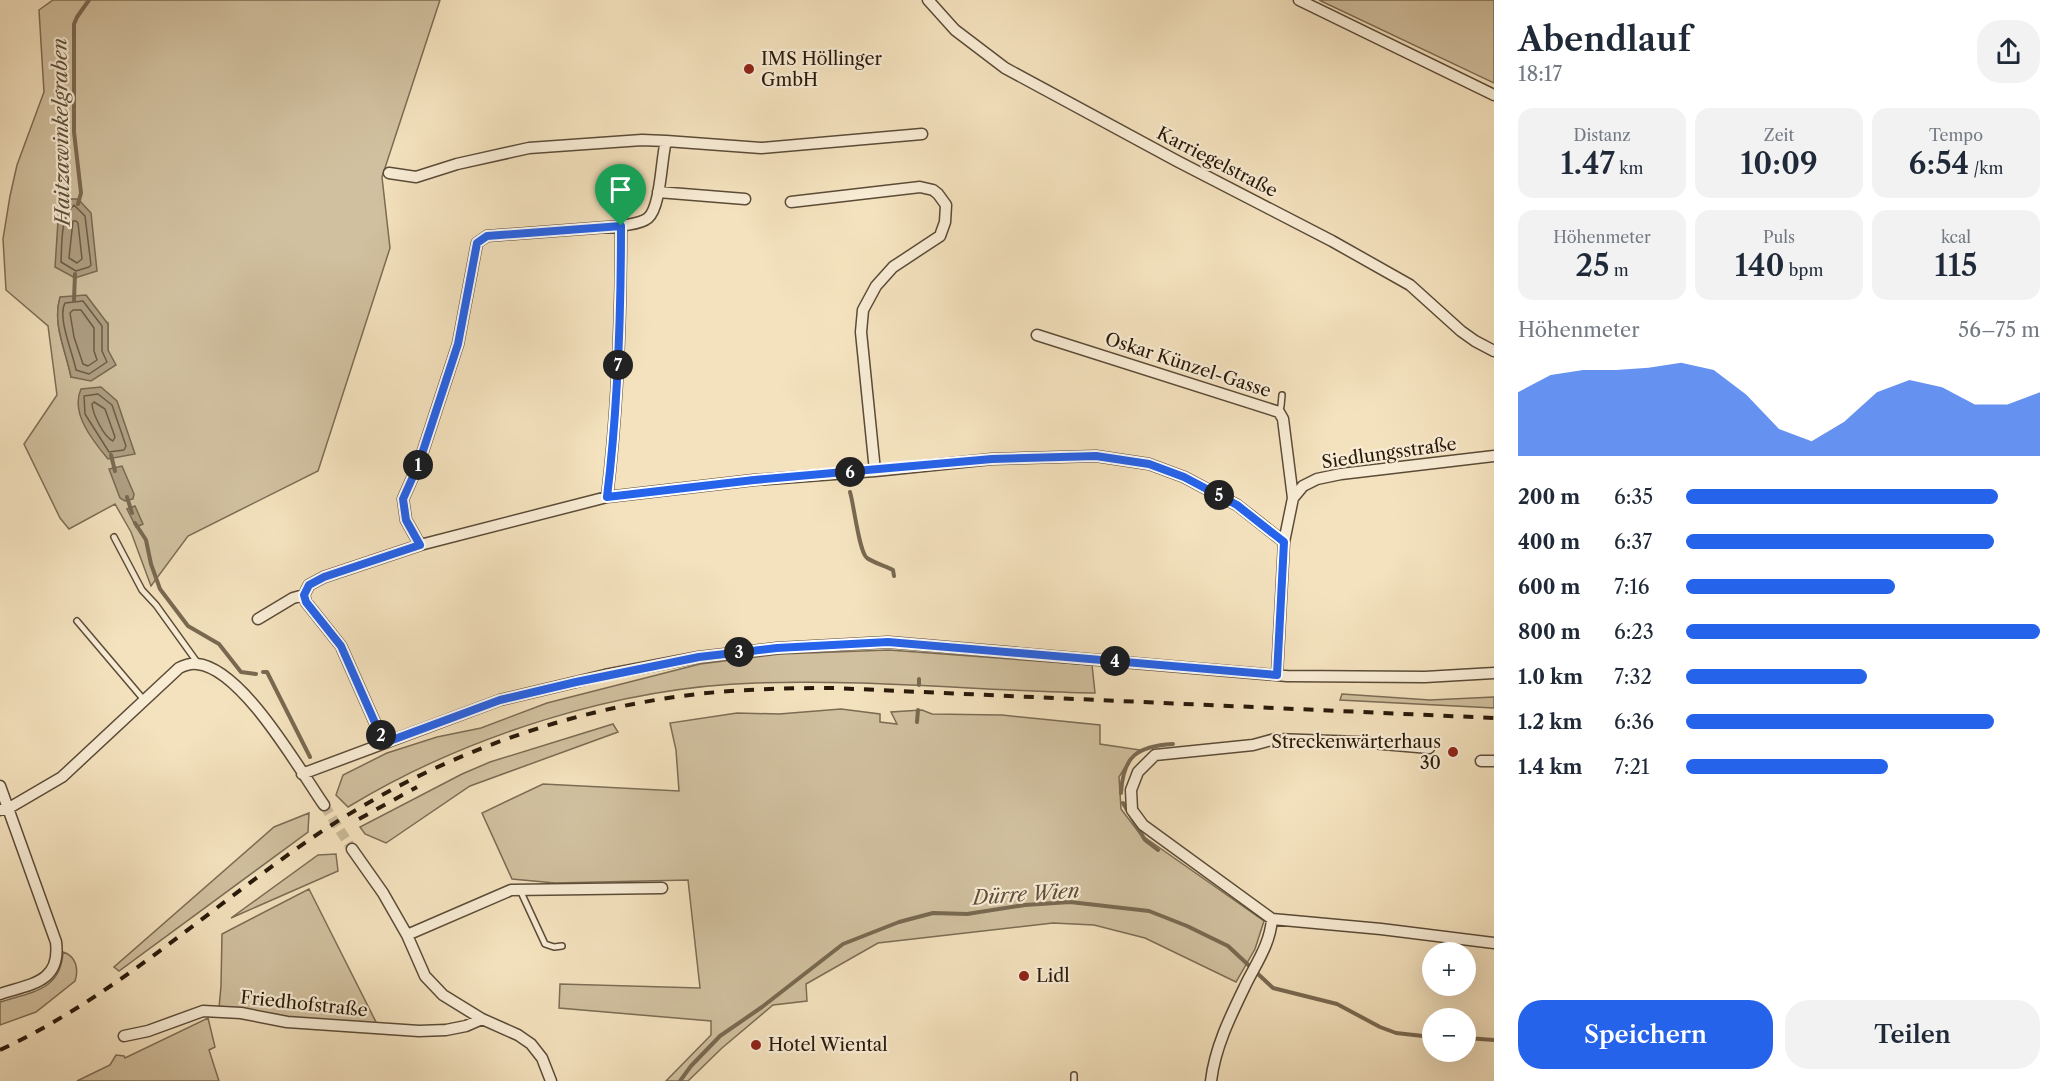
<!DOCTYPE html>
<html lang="de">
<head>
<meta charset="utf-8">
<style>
  body { margin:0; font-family:"Libre Caslon Text",serif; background:#f2f2f3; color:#1f2937; height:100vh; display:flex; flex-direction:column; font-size:22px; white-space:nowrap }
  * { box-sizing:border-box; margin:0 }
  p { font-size:20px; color:#747a83 }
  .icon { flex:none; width:33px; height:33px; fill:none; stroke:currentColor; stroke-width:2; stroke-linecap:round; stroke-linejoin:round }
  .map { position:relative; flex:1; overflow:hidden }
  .details { display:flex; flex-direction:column; background:#fff; width:570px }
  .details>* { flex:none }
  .controls { position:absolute; left:1422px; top:942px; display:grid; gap:12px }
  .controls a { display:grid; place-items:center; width:54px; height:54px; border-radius:50%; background:#fff; box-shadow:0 6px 24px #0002; font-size:30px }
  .pin { position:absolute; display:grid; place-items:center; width:51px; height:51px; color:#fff; margin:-62px -26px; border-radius:50% 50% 50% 0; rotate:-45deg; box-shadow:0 0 6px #0007 }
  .pin .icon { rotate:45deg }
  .km { position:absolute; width:30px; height:30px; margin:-15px; border-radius:50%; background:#222; color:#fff; font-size:16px; line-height:30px; text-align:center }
  .round { display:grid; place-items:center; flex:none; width:63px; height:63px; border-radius:24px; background:#f2f2f3 }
  .overview { display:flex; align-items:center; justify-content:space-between; height:102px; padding:0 24px }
  h1 { font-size:33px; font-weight:600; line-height:45px }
  .metrics { display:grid; grid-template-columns:repeat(3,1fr); gap:9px; height:102px; padding:6px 24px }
  .metrics div { display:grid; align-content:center; border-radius:15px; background:#f2f2f3; text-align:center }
  .metrics b { font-size:30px; font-weight:600 }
  .metrics small { font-size:16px; font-weight:400 }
  .metrics p { font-size:16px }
  .chart { height:168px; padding:12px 24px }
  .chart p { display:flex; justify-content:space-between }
  .chart svg { width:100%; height:108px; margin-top:6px; fill:#2563eb; opacity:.7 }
  .button { display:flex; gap:12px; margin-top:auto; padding:12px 24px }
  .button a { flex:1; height:69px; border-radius:24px; background:#2563eb; color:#fff; font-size:24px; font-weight:600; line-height:69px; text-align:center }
  .button a+a { background:#f2f2f3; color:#1f2937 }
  ul { padding:0 24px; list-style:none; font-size:20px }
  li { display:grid; grid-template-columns:96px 72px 1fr; align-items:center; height:45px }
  li i { height:15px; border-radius:8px; background:#2563eb }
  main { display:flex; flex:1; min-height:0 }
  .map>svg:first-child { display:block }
</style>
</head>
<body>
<main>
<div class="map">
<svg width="1494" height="1081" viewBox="0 0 1494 1081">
  <rect width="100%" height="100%" fill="#f4e2be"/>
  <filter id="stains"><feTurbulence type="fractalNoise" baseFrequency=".00333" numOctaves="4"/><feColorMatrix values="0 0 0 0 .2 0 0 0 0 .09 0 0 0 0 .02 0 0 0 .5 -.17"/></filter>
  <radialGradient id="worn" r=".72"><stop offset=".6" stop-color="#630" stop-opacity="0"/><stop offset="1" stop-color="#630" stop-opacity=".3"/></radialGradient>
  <path fill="#d1c09f" stroke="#7c6c54" stroke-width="1.5" fill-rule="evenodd" d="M53,0h387l-58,177 8,71 -72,223 -130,65 -37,50 -20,-54 -16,-28 -46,25 -9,-11 -36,-74 33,-49 -9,-69 -42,-36 -3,-51 7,-43 7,-31 27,-73 -5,-82zM60,298l48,25v27l-37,27c-5,-26 -19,-53 -11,-79z
    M1319,0h175v83z
    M889,650l203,15 3,28c-113,-2 -226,-14 -339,-10 -137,4 -291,53 -408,124l-12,-12 7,-20 44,-22 50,-16 44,-9 66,-25 153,-39 80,-10z
    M1342,694l88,6 64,-3v11l-154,-8z
    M841,709l39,5v8l17,2 -6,-12 31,-2 10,4 70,1 98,10v19l40,6 -13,14 -8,13 2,32 19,25 124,87 -9,28 -19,33 -91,-44 -51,-13 -41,-2 -175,20 -72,41 1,17 -34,4 -51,43 -34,33h-22l45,-46v-14l-152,-13 1,-24 140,4 -12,-108 -133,3 -43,-4 -30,-66 61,-29 136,7 -3,-41 -6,-27 67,-10 42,1z
    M613,724l5,8 -148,54 -84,57 -21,-9 -5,-7 102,-53 28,-12z
    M309,813l-1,19 -189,139 -5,-4 160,-140z
    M336,854l2,17 -107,47 87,-63z
    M309,889l70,139 -92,-6 -68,-14 2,-22 1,-52z
    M63,952c13,4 16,17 12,29l-39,31 -36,13v-23c31,-10 61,-11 63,-50z
    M208,1018l7,29 -6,3 10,31h-142l33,-16 6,-10 8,1 1,2z"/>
  <path fill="#af9e81" stroke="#796951" stroke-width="1.5" d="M68,199h10l13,14 6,58 -22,7 -20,-11 3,-46z
    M86,295l22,29v26l8,15 -25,16 -20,-4c-5,-26 -19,-53 -11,-80z
    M101,387l16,14 18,53 -27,5c-15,-18 -38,-46 -27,-70z
    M122,466l12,28 -1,5 -8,2 -5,-3 -11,-29z
    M135,506l8,18 -7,3 -9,-18z"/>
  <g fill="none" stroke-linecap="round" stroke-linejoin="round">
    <path stroke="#6c5c46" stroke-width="1.5" d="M74,205l11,11 6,49 -2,2 -13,4 -15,-9c1,-17 -1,-45 13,-57z
      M73,221h3l2,2 4,36 -5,4 -8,-5z
      M83,301l19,25v25l5,11 -18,12 -13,-4c-3,-17 -19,-52 -11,-67z
      M73,310h8l13,18v23l3,9 -9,6 -5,-2 -9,-27 -4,-24z
      M98,394l14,11 14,41 -2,4 -15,2 -24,-38 -1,-18z
      M94,402l11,7 10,28 -2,4c-9,-4 -20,-26 -21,-37z"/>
    <path stroke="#796951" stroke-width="4" d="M78,204l3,-11 -7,-61v-108l3,-7 12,-17
      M74,300l1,-26
      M111,455l4,16
      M850,492c4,13 9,60 17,66 7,5 18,8 26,12l1,6
      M127,497l5,16
      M135,523l11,17 5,24 9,25 28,37 31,18 22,28 15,2
      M263,672h4l43,85
      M919,679v6
      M917,722l1,-12
      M1121,793c2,-37 16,-47 52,-49
      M1123,803l22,37 13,10
      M1466,1038l28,2
      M680,1081l11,-15 29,-30 42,-29 81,-63 56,-22 34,-9 34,1 58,-9 45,-3 79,9 38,15 41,20 45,42 64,16 43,23 16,6 36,4"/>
    <path stroke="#cbba9a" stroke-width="10" stroke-dasharray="10 5" stroke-linecap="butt" d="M324,805l28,44"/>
    <g stroke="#5b4b37" stroke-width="8">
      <path id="service" d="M1279,412l2,-6 1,-11
        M114,537l28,53 14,15 41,57
        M77,621l67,79
        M520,890l25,54 9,3 8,-1
        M1074,1075v6"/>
    </g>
    <g stroke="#5b4b37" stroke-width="13">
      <path id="minor" d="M928,0l27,30 50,38 172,93 155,80 78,44 51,46 14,10 19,10
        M1299,0l195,95
        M389,173l27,4 41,-13 72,-16 113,-8 24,1
        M658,192l87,7
        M791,202l129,-15 13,3 5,4 8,11 -1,17 -5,14 -47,31 -17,19 -13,24 -2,22 14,139
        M621,226c8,-2 20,-2 27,-8 13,-11 13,-59 18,-77l95,7 161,-14
        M1037,335l242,77 4,7 10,79
        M420,545l-14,-25 -3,-21 16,-36 39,-119 19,-101 10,-7 134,-10c0,90 -3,181 -14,271
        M258,619l35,-21 11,-3
        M1277,675l7,-133 9,-44 10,-12 14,-7 24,-5 153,-18
        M384,743l-43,-97 -35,-44 -2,-7 5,-10 15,-8 96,-32 187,-48 147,-17 121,-9 117,-12 104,-3 53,8 35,13 53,28 47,37
        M1429,748l-69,-6 -85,-3 -22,6 -98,10 -17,17 -7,18 1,20 11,15 129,94 109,10 113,14
        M1481,761h13
        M302,774l198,-74 105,-25 94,-18 78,-9 111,-6 399,34 138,1 69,-4
        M0,786l56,156c5,41 -26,42 -56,52
        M0,810l9,-2 53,-31 117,-109c6,-3 11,-5 18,-4 45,4 102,105 127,141
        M352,849l31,44 24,42 18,41 18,19 39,24 36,16 13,9 11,14 9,23
        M407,935l104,-45 151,-2
        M124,1036l24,-5 55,-20 38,2 46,9 132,9 27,-1 20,-4 16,-7
        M1211,1081c4,-34 20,-66 35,-97 11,-22 24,-40 26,-65"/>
    </g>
    <use href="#service" stroke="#f8ecd5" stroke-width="5"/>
    <use href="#minor" stroke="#f8ecd5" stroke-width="10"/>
    <path stroke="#28190a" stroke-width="4" stroke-dasharray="10 10" stroke-linecap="butt" d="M359,819l58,-32
      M0,1050c114,-53 206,-139 309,-210 115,-79 250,-130 389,-146 45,-5 91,-6 136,-6l660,30"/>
  </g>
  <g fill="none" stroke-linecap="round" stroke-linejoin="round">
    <g stroke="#fff" stroke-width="12">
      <path id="route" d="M621,226c0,90 -3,181 -14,271l147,-17 238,-21 104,-3 53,8 35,13 53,28 47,37 -7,133 -389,-33 -111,6 -78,9 -123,25 -76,18 -116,43 -43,-97 -35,-44 -2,-7 5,-10 15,-8 96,-32 -14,-25 -3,-21 16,-36 39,-119 19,-101 10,-7z"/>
    </g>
    <use href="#route" stroke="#2563eb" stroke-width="8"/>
  </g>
  <g fill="#8f2418" stroke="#f8ecd5" stroke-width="2">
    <circle cx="749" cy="69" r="6"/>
    <circle cx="1453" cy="752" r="6"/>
    <circle cx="1024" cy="976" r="6"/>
    <circle cx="756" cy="1045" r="6"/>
  </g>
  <g text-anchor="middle" stroke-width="4.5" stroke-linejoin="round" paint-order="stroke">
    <g font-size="18" fill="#28190a" stroke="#f8ecd5" text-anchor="start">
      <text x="761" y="65">IMS Höllinger<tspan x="761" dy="21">GmbH</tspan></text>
      <text x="1441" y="748" text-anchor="end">Streckenwärterhaus<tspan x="1441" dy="21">30</tspan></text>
      <text x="1036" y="982">Lidl</text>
      <text x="768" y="1051">Hotel Wiental</text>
    </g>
    <g font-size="18" fill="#28190a" stroke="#f8ecd5">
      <text transform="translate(1217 162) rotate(27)" y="6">Karriegelstraße</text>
      <text transform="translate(1188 365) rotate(18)" y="6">Oskar Künzel-Gasse</text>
      <text transform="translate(1389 453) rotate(-8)" y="6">Siedlungsstraße</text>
      <text transform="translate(304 1004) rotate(6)" y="6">Friedhofstraße</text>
    </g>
    <g font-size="20" font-style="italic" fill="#5e4e3a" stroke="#f8ecd5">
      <text transform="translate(61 132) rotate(-91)" y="7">Haitzawinkelgraben</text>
      <text transform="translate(1026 894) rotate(-4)" y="7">Dürre Wien</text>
    </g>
  </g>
  <rect width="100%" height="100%" filter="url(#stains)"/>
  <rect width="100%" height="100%" fill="url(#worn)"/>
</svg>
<div class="controls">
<a>+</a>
<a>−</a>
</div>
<div class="pin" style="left:621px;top:226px;background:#1e9e55"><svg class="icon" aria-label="arrive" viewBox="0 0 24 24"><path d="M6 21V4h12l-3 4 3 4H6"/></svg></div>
<b class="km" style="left:418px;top:465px">1</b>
<b class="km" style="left:381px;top:735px">2</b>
<b class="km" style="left:739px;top:652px">3</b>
<b class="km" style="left:1115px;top:661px">4</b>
<b class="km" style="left:1219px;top:495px">5</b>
<b class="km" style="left:850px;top:472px">6</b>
<b class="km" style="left:618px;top:365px">7</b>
</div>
<section class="details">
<div class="overview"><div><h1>Abendlauf</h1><p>18:17</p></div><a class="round"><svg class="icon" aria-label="share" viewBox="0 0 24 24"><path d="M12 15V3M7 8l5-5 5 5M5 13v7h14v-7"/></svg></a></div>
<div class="metrics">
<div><p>Distanz</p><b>1.47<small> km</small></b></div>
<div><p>Zeit</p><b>10:09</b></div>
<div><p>Tempo</p><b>6:54<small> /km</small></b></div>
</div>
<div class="metrics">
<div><p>Höhenmeter</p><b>25<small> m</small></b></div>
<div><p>Puls</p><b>140<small> bpm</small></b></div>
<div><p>kcal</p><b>115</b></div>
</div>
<div class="chart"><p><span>Höhenmeter</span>56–75 m</p>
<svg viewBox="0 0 160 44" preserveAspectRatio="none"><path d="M0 44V18L10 11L20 9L30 9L40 8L50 6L60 9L70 19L80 33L90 38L100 30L110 18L120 13L130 16L140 23L150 23L160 18V44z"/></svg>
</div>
<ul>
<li><b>200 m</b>6:35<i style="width:88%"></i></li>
<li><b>400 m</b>6:37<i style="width:87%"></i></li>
<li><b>600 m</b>7:16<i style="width:59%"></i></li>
<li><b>800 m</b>6:23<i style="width:100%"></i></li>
<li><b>1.0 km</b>7:32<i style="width:51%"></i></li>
<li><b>1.2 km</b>6:36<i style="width:87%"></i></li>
<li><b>1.4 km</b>7:21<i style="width:57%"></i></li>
</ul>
<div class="button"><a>Speichern</a><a>Teilen</a></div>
</section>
</main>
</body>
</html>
